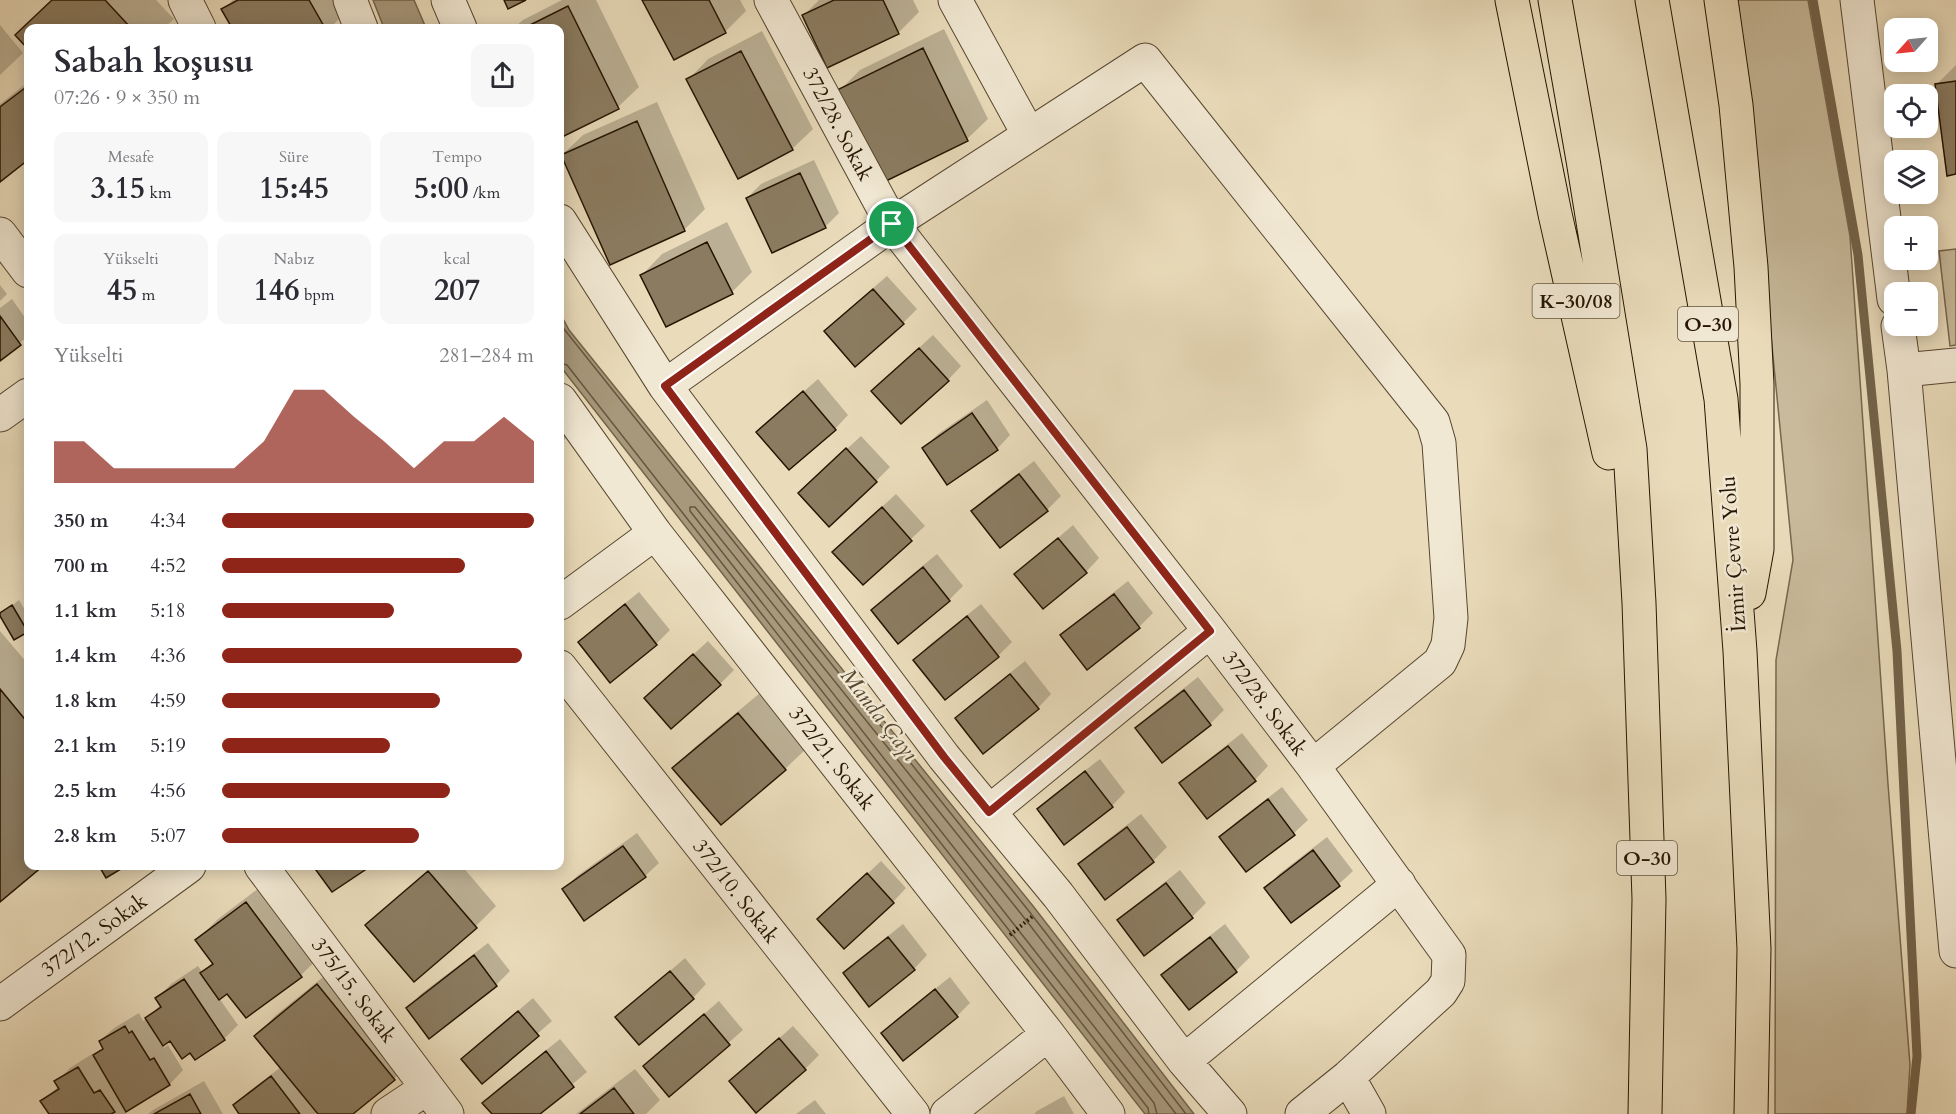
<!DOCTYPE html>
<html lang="tr">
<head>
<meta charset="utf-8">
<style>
  body { margin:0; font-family:Cardo,serif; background:#f7f7f7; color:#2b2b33; height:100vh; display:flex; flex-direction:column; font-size:22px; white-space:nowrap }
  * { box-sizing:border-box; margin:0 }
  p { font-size:20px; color:#7c7c81 }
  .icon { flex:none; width:33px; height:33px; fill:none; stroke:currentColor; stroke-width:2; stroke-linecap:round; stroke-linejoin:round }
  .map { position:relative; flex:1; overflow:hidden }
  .drawer { position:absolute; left:24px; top:24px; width:540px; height:846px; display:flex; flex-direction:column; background:#fff; border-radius:12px; box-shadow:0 3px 15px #0003 }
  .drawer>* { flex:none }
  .needle { width:39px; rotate:243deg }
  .controls { position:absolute; left:1884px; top:18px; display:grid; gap:12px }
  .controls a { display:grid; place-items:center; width:54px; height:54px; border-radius:12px; background:#fff; box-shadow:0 3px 15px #0003; font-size:30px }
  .pin { position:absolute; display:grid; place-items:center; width:51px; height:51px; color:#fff; margin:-26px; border:3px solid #fff; border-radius:50%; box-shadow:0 2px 6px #0007 }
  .round { display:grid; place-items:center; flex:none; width:63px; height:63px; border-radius:12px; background:#f7f7f7 }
  .summary { display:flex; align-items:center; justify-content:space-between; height:102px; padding:0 30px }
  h1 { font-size:33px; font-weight:600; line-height:45px }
  .stats { display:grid; grid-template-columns:repeat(3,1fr); gap:9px; height:102px; padding:6px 30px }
  .stats div { display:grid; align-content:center; border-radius:12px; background:#f7f7f7; text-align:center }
  .stats b { font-size:30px; font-weight:600 }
  .stats small { font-size:16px; font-weight:400 }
  .stats p { font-size:16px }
  .chart { height:168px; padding:12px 30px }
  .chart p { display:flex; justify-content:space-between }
  .chart svg { width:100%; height:108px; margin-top:6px; fill:#8f2418; opacity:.7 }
  ul { padding:0 30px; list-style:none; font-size:20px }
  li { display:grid; grid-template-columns:96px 72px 1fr; align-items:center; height:45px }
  li i { height:15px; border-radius:8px; background:#8f2418 }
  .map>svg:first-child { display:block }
</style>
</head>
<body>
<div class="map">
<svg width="1956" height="1114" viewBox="0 0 1956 1114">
  <rect width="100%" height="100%" fill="#eadcbb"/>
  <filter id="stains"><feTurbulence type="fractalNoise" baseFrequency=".00333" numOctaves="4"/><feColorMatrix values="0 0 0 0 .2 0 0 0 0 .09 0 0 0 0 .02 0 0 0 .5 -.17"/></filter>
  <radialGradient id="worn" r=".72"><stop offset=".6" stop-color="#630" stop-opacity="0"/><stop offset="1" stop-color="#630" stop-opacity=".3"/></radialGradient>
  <path fill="#c8ba9b" stroke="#76674e" stroke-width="1.5" d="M1738,0h70l42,236 38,548 22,281 -3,49h-132l1,-454 17,-100z
    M1956,249v96l-6,1 -11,-95z"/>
  <path fill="#a7987b" stroke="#73634a" stroke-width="1.5" d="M373,0h41l12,28h-42z
    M560,313l9,17 464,576 161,208h-49l-585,-748z"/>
  <path fill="#0003" d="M52,0h104l18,19 -10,9h-136v19l-11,-12z
    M233,0h108l6,11 -17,17h-96l-11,-18z
    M562,0h34l43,87 -21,20 -58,30v-109h-46l9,-8z
    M643,0h97l6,11 -21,21z
    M819,0h94l6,12 -21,21 -94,-18z
    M0,25l23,28 -23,22z
    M944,29l44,90 -21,20 -84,42 -44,-90 21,-21z
    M762,31l51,98 -21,20 -104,-69 20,-21z
    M1956,65v108l-19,-89z
    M28,82v76l-28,22v-76z
    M657,102l48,107 -21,21 -122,-75 21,-20z
    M814,160l25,53 -14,14 -78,-29 14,-14z
    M727,222l25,50 -20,20 -90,-17 20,-21z
    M887,276l30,33 -14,14 -63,-6z
    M0,285l7,9 -7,7z
    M12,299l16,23v14l-28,23v-51z
    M933,335l28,31 -13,14 -61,-3z
    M818,379l30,36 -13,14 -77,3z
    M987,400l23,35 -13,14 -73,-1 14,-14z
    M560,426l6,12 -6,6z
    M861,436l29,31 -14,14 -62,-2z
    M1034,461l27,35 -14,14 -74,1 14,-14z
    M896,494l29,32 -62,57 -15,-45z
    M1073,525l26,33 -13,14 -70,2z
    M937,554l26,32 -14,14 -51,42 -25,-32 13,-14z
    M1128,581l25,32 -14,14 -52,40 -25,-31 14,-14z
    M639,592l31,38 -14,14 -46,37 -30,-39 13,-13z
    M19,600l9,15 -1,15 -26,-16z
    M981,604l31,38 -14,14 -83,4 13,-14z
    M0,631l28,33v202h13l-41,34z
    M708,641l26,29 -14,14 -74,14z
    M1025,661l26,33 -13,14 -81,10 14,-14z
    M1198,677l26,33 -14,14 -73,4 14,-14z
    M760,693l46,56 -21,20 -64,54 -47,-55 21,-21z
    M1242,733l26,33 -13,14 -74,3 14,-13z
    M1100,759l25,33 -13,14 -74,4 14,-14z
    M1282,787l26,33 -14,13 -47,37 -26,-33 14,-14z
    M1141,814l26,33 -14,14 -73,4 13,-14z
    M637,833l22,30 -14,13 -81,14 13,-14z
    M1327,837l26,34 -14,13 -47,37 -26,-33 13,-14z
    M881,861l25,27 -13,14 -60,4z
    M315,866h53l-36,24z
    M434,866h28l34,40 -20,20 -62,54 -47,-54z
    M1180,870l26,33 -14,14 -73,4 14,-14z
    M267,882l55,73 -21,20 -55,41 -18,-25 -9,7 19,27 -14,14 -34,12 -19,-12 -9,6 2,3 4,-3 15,25 -13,14 -44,26v4h-76l-8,-13 17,-15 -3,-4 14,-14 22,-14 2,2 10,-9 -4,-6 14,-13 25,-15 4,8 5,-3 13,-14 -4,-6 14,-14 27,-18 4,6 11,-10 -16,-22 21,-21z
    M903,924l24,31 -13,14 -69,5 13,-14z
    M1225,924l25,33 -14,14 -47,37 -26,-33 14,-14z
    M488,943l22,28 -14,14 -66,52 -22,-29 13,-14z
    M685,958l21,26 -13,14 -76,19z
    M338,965l76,93 -20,21 -44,35h-30l-2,-3 -3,3h-74l-6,-9 13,-13 33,-25 -25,-31 20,-21z
    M950,977l20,26 -13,13 -74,17 14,-14z
    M533,998l19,23 -70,61 -5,-36z
    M719,1001l24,29 -74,65 -24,-29z
    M793,1026l26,29 -14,14 -74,12z
    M560,1039l27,33 -50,42h-43l-10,-11 14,-14z
    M635,1069l25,31 -14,14h-70z
    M204,1081l19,33h-75l5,-4z
    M1064,1096l10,18h-40l3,-3z
    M815,1100l11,14h-30z"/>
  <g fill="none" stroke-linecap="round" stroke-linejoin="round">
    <path stroke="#66563e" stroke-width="1.5" d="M560,324l468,586 158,204
      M560,363l7,2 581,743 1,6
      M1157,1114l-3,-11 -464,-592v-4h5l327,408 154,199"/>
    <path stroke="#73634a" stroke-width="9" d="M1813,0l45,255 39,396 20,405 -6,58"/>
  </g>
  <path fill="#8b7c61" stroke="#241400" stroke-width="1.5" d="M52,0h53l26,28h-103v21l-13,-14z
    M238,0h71l16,28h-93l-11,-19z
    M504,0h22l-18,9z
    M642,0h67l17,33 -52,27z
    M834,0h49l16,34 -72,34 -25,-53z
    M568,6l51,103 -59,29v-110h-36z
    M923,48l45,93 -86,42 -45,-93z
    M741,51l52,99 -55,29 -52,-100z
    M1956,81v93l-9,2 -12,-92z
    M25,88l3,4v68l-28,22v-75z
    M637,121l48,110 -75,34 -49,-110z
    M800,173l26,55 -54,25 -26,-55z
    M707,242l26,52 -67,33 -26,-52z
    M873,289l31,35 -49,43 -31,-36z
    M0,316l21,29 -21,16z
    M919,348l30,33 -48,43 -30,-33z
    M803,391l33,39 -47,40 -33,-38z
    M972,413l26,37 -51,35 -25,-37z
    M846,448l31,34 -48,45 -31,-34z
    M1019,474l29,37 -48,37 -29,-37z
    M882,507l30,34 -49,44 -31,-33z
    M1058,538l29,35 -44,36 -29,-35z
    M923,567l27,34 -52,43 -27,-34z
    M1114,594l26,34 -53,42 -27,-35z
    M625,604l32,41 -47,38 -32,-41z
    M12,605l16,27 -14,8 -14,-24v-3z
    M967,616l32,41 -54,43 -32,-40z
    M693,654l28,31 -50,44 -27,-31z
    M1010,674l29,35 -56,45 -28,-36z
    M0,689l28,34v143h15l-43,36z
    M1184,690l27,35 -49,38 -27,-35z
    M738,713l48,57 -65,55 -49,-57z
    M1228,746l28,35 -49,38 -28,-36z
    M1085,771l28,36 -49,38 -27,-36z
    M1268,799l27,36 -49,37 -27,-35z
    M1127,827l27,35 -49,38 -27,-36z
    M623,846l23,31 -62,44 -22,-32z
    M1313,850l27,36 -49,37 -27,-35z
    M99,866h27l-20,12z
    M313,866h58l-39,26z
    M428,871l49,57 -63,54 -49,-57z
    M867,873l27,30 -50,46 -27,-30z
    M1166,883l27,35 -49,38 -27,-36z
    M246,902l56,75 -56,41 -19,-24 -8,6 -19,-27 13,-9 -18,-24z
    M888,937l27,33 -46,37 -26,-34z
    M1210,937l27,35 -48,38 -28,-35z
    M474,955l23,31 -68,53 -23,-31z
    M670,971l24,28 -55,46 -24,-28z
    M184,979l41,61 -30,20 -5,-7 -8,6 -12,-18 -7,5 -18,-28 16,-11 -6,-9z
    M317,984l78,96 -42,34h-35l-64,-78z
    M935,989l23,28 -55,44 -22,-28z
    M518,1011l21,25 -57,48 -21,-25z
    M704,1014l26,31 -61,52 -26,-31z
    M125,1026l4,7 3,-2 18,29 4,-2 16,27 -44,27 -33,-57 10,-6 -4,-8z
    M779,1038l27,32 -50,43 -27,-32z
    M546,1051l28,36 -34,27h-48l-10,-11z
    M78,1067l16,26 6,-3 15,22 -4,2h-62l-9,-13 19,-12 -5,-8z
    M271,1076l29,38h-61l-6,-9z
    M614,1088l20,26h-54z
    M190,1094l11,20h-47z"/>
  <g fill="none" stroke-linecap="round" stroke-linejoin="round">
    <g stroke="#56462f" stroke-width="35">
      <path id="minor" d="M185,0l14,28
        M350,0l11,28
        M448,0l12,28
        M771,0l121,224 318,407 103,135 136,189 -1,26 -7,11 -93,85 -46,37
        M955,0l74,135
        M1857,0l37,299
        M560,221l105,165 279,371 114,138 126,166 46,53
        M0,234l28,37
        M1898,326l6,44 52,581
        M1904,370l52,-5
        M665,386l227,-162 253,-164 288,362 6,21 12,175 -3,27 -8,17 -127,104
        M560,400l95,133 393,501 60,80
        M0,415l28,-20
        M560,603l95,-70
        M560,667l353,447
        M989,812l221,-181
        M261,866l186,248
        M0,1004l189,-138
        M1184,1061l215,-177
        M1348,1077l21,37
        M388,1114l39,-26
        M947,1114l101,-80"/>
    </g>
    <g stroke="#241400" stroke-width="35">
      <path id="highway" d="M1512,0l43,214 54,239
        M1555,0l28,160 47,289 9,154 10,296 -4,215
        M1652,0l69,399 19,252 14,298 -3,165
        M1721,0l15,105 15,162 6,117v165l-8,44"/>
    </g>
    <path stroke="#241400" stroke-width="4" stroke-dasharray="1.5 3" stroke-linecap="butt" d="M1010,935l24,-20"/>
    <use href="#minor" stroke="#f1e8d3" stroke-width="33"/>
    <use href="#highway" stroke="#eadcbb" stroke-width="33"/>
  </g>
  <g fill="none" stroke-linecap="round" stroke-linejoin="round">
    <g stroke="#fff" stroke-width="12">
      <path id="route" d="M892,224l318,407 -221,181 -45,-55 -279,-371z"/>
    </g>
    <use href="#route" stroke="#8f2418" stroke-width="8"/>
  </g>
  <g text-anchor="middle" stroke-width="5" stroke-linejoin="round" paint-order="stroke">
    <g fill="#f1e8d3" stroke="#62543f" stroke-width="1.5">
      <rect x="1532.5" y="284" width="87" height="34" rx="4.5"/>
      <rect x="1678" y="307" width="60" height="34" rx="4.5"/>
      <rect x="1617" y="841" width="60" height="34" rx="4.5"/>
    </g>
    <g font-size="20" font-weight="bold" fill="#241400">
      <text x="1576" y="308">K-30/08</text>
      <text x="1708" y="331">O-30</text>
      <text x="1647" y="865">O-30</text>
    </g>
    <g font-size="21" fill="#241400" stroke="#f1e8d3">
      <text transform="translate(838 124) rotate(62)" y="7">372/28. Sokak</text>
      <text transform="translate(1733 554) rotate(-94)" y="7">İzmir Çevre Yolu</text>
      <text transform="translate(1265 703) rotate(53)" y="7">372/28. Sokak</text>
      <text transform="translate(832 758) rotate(52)" y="7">372/21. Sokak</text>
      <text transform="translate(736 891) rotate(52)" y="7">372/10. Sokak</text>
      <text transform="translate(94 935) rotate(-36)" y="7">372/12. Sokak</text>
      <text transform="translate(354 990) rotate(53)" y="7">375/15. Sokak</text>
    </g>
    <g font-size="22" font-style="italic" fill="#584931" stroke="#f1e8d3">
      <text transform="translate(880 714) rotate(52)" y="8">Manda Çayı</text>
    </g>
  </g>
  <rect width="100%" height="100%" filter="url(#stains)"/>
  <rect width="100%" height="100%" fill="url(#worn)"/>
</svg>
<div class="controls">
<a><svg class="needle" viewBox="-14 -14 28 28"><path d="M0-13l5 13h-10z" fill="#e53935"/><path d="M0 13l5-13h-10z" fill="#7c7c81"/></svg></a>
<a><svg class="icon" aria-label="locate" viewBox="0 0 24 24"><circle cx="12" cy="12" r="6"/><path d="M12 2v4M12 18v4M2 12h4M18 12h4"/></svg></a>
<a><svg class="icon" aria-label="layers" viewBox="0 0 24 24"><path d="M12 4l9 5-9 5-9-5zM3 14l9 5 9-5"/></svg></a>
<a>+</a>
<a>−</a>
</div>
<div class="pin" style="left:892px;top:224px;background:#1e9e55"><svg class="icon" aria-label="arrive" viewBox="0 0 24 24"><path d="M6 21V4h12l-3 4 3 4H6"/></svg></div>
<section class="drawer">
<div class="summary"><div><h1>Sabah koşusu</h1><p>07:26 · 9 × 350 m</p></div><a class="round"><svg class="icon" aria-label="share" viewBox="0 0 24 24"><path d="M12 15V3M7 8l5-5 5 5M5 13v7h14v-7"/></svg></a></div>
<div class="stats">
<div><p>Mesafe</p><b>3.15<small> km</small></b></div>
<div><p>Süre</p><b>15:45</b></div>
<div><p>Tempo</p><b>5:00<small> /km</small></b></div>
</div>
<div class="stats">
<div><p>Yükselti</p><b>45<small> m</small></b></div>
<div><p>Nabız</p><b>146<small> bpm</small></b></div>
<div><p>kcal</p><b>207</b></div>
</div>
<div class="chart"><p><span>Yükselti</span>281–284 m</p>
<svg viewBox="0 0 160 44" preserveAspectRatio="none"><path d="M0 44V27L10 27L20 38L30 38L40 38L50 38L60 38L70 27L80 6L90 6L100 17L110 27L120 38L130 27L140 27L150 17L160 27V44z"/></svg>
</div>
<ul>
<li><b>350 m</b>4:34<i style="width:100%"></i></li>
<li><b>700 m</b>4:52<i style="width:78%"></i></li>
<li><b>1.1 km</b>5:18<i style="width:55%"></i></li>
<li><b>1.4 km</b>4:36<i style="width:96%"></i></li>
<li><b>1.8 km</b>4:59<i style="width:70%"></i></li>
<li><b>2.1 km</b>5:19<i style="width:54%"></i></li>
<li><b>2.5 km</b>4:56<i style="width:73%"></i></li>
<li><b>2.8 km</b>5:07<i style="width:63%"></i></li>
</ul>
</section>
</div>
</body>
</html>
